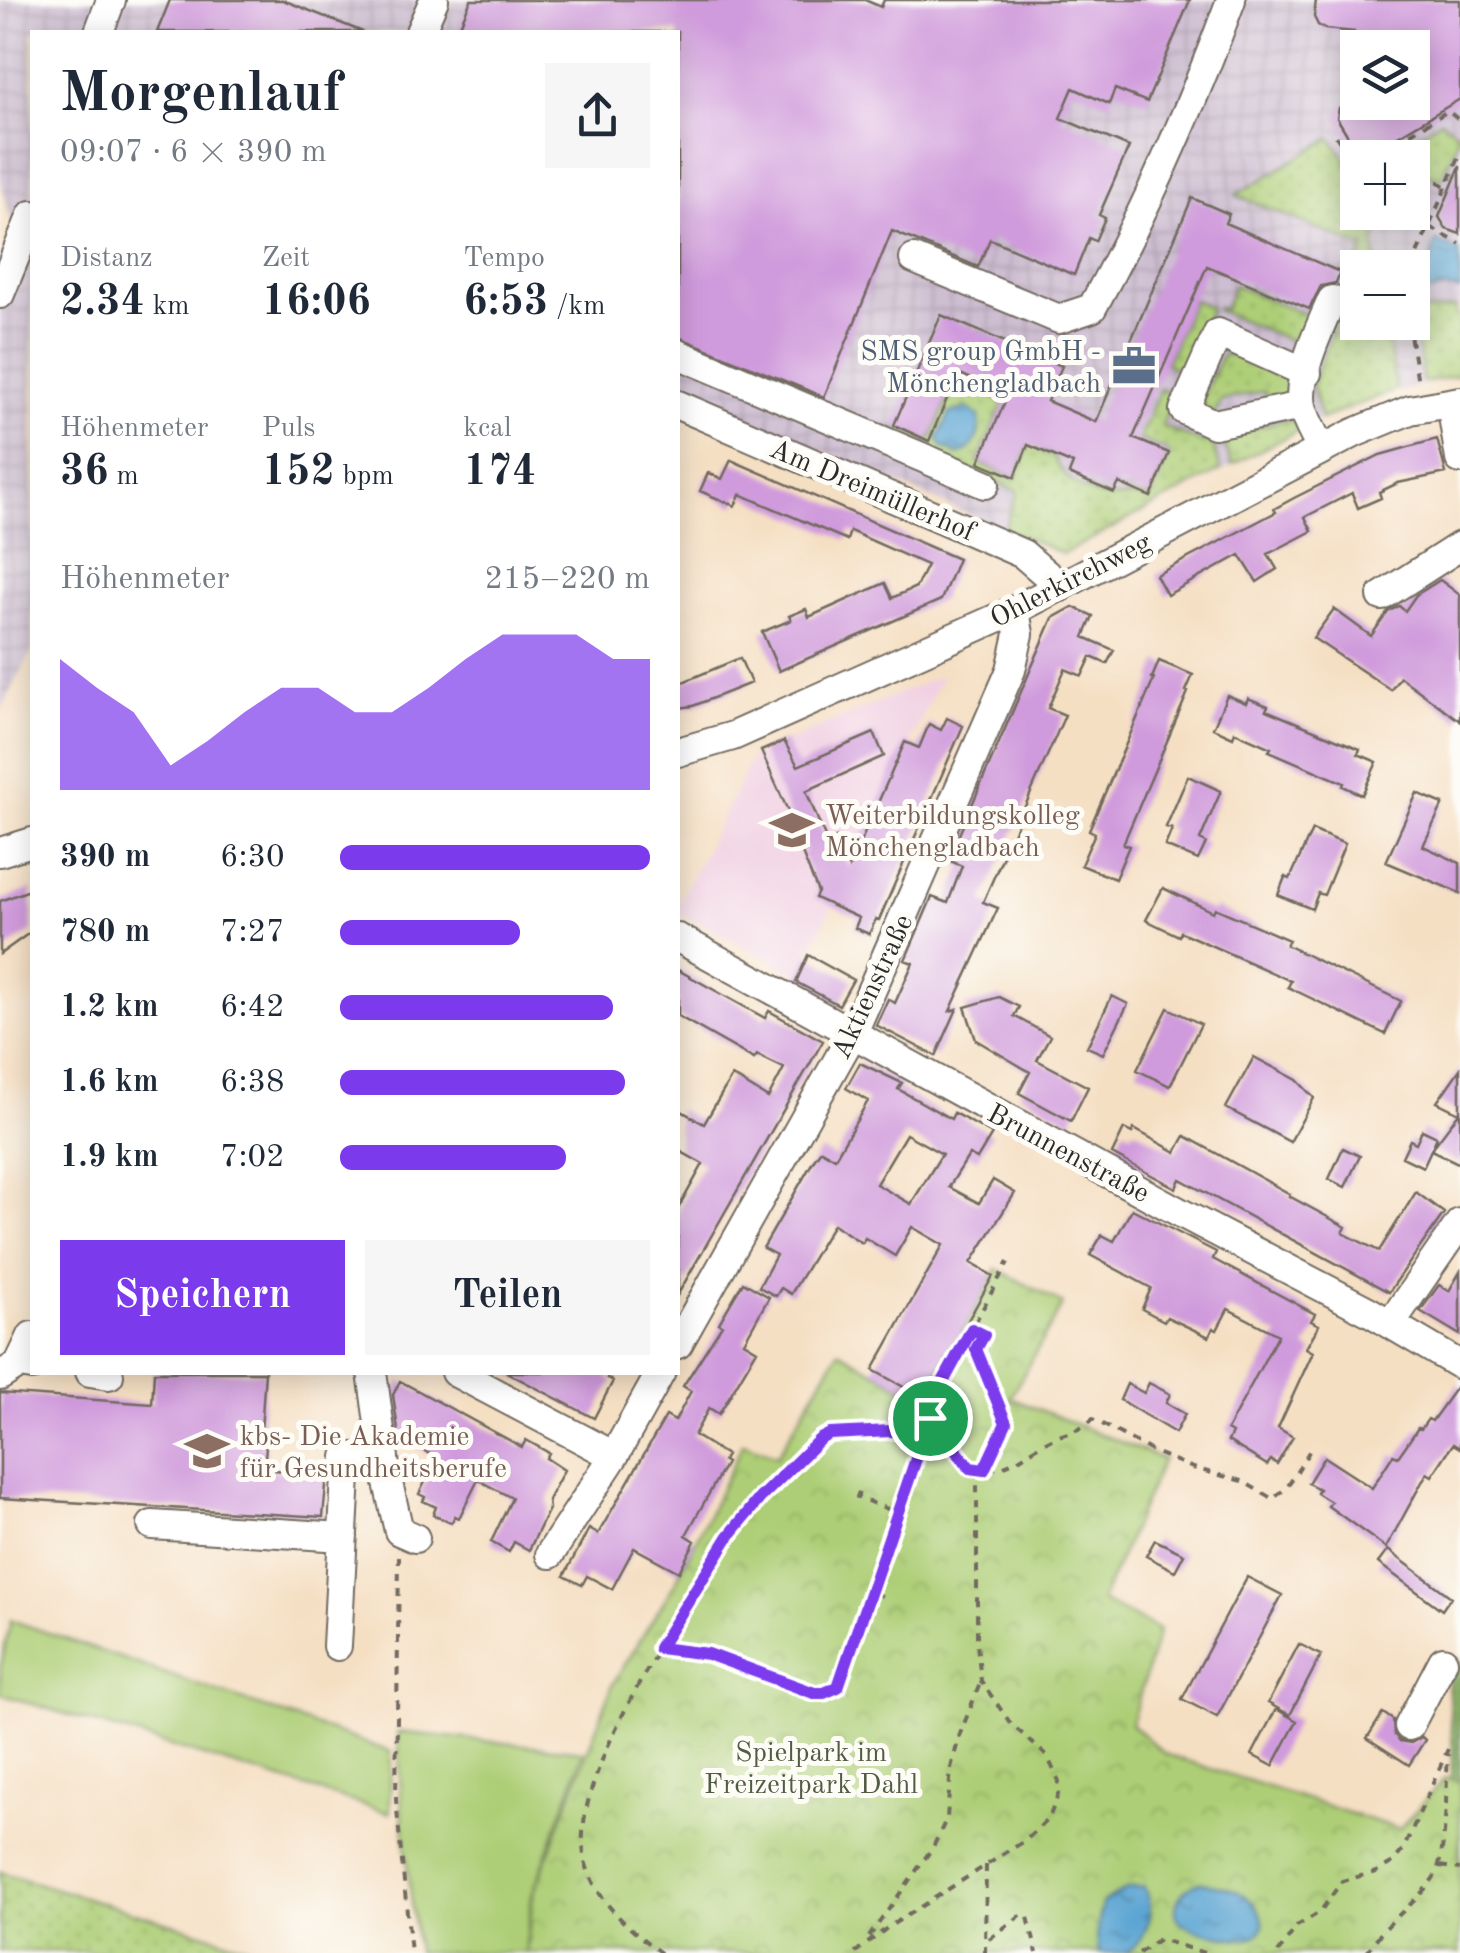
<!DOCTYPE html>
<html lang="de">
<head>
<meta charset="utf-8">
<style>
  body { margin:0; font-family:"Old Standard TT",serif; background:#f6f6f7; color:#1f2937; height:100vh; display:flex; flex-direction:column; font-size:38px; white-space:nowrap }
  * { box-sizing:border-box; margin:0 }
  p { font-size:32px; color:#747a83 }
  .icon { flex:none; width:55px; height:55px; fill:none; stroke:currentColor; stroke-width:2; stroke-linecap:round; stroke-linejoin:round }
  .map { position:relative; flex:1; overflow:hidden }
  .drawer { position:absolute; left:30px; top:30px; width:650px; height:1345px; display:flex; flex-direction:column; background:#fff; border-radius:0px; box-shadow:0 5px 25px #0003 }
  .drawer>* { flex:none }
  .tools { position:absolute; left:1340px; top:30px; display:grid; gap:20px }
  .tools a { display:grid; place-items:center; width:90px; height:90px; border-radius:0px; background:#fff; box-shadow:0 5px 25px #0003; font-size:50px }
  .pin { position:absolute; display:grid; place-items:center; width:85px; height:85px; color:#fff; margin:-42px; border:5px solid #fff; border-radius:50%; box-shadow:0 2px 10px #0007 }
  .round { display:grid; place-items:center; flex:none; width:105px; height:105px; border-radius:0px; background:#f6f6f7 }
  .summary { display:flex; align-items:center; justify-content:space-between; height:170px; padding:0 30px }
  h1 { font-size:55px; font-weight:600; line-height:75px }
  .figures { display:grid; grid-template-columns:repeat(3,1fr); gap:15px; height:170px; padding:10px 30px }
  .figures div { display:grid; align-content:center }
  .figures b { font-size:42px; font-weight:600 }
  .figures small { font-size:28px; font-weight:400 }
  .figures p { font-size:28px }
  .chart { height:280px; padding:20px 30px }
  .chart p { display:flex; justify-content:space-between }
  .chart svg { width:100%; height:180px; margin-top:10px; fill:#7c3aed; opacity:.7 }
  .primary-button { display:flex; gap:20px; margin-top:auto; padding:20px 30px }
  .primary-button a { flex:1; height:115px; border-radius:0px; background:#7c3aed; color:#fff; font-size:40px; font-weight:600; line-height:115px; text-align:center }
  .primary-button a+a { background:#f6f6f7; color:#1f2937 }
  ul { padding:0 30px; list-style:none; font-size:32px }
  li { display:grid; grid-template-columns:160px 120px 1fr; align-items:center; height:75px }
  li i { height:25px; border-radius:12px; background:#7c3aed }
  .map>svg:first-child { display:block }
</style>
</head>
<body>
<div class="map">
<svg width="1460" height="1953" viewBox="0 0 1460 1953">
  <defs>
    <pattern id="industrial-grid" width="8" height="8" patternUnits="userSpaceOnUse" patternTransform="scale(2.5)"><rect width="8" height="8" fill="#cebed1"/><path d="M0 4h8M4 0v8" fill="none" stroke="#b1a3b4"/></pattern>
    <pattern id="grass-dots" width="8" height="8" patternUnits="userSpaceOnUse" patternTransform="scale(2.5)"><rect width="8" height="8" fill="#adce76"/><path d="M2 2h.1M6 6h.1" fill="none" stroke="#95b166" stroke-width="1.8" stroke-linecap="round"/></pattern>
    <pattern id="forest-firs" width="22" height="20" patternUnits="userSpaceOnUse" patternTransform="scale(2.5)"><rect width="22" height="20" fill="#8ab167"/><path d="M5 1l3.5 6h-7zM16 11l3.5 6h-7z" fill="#719055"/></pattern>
    <pattern id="park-crowns" width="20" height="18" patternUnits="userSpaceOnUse" patternTransform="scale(2.5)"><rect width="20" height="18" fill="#adce76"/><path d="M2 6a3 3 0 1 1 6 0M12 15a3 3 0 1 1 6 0" fill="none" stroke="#95b166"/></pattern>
    <pattern id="water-ripples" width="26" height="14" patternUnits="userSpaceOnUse" patternTransform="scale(2.5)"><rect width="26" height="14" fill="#5ba5d3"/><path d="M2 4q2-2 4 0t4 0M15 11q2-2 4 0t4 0" fill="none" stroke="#4b87ab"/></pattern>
  </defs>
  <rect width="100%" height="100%" fill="#fdfcf7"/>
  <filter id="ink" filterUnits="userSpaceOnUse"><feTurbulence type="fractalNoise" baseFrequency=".01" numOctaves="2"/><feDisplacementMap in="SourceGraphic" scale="20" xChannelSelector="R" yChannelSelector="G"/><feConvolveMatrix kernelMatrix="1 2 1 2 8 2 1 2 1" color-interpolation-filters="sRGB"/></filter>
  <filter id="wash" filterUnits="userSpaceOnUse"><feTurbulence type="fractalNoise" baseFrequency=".0048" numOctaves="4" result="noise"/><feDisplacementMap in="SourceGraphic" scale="40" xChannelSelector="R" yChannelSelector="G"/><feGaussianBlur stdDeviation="2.25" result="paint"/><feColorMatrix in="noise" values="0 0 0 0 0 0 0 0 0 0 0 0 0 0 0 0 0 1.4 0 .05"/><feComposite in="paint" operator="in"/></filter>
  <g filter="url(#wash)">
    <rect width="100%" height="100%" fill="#f5dfc3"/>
    <path fill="#f1d0e3" d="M942,675l-143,300 -121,-63v-8l75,-148z"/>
    <path fill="url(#industrial-grid)" fill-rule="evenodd" d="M0,0h428l-14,32h-382v619l-32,61v-452l13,-33 -13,-49z
      M453,0h1007v307l-3,2 3,67 -65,16 -76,28 -256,135 -385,-166v-357h-239zM1358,48h54v54h-54zM1358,158h54v54h-54zM1358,268h54v54h-54z"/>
    <path fill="url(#grass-dots)" stroke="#6c7c50" stroke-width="2.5" d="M1441,120l19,15 -19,45c-14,-4 -33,-21 -38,-35z
      M1331,138l26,38 1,36 29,1 -13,31 4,23 -20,1v54l28,1 10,67 -75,29 -9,-34 52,-137 -128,-53z
      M1234,285l86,36 -12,27 -91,-38 1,-3 6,2z
      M1193,300l18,7 -25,66 -20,-9z
      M1456,308l4,21v46l-37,8 -10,-70z
      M1235,354l50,23 4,8 -2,12 -20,8 -2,-14 -43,9 -8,14 -16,-8 24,-51z
      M956,381l48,21 -26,60 37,17 18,-43 13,5 -4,11 12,4c6,23 33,39 56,41 16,2 26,-4 40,2l20,-46 -31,-14 21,-50 14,6 -12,31 38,16 11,-2 10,30 -158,84 -59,-25 14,-38 -130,-56 4,-8 38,15z
      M1283,420l9,1 9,8 -69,36 -11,-28z
      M0,1872l269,81 -269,-2z"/>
    <path fill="url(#forest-firs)" stroke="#5a6e49" stroke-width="2.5" d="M1460,1658v207l-16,-2 9,-113 -5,-70z"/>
    <path fill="url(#park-crowns)" stroke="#6c7c50" stroke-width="2.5" d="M997,1269l66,35 -53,94 153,61 -62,142 58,29 -28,94 34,30 234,75 46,-51 15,3v172h-934l7,-58 80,-211 61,-99 69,-142 34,13 62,-105 85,49z"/>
    <path fill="#adce76" stroke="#6c7c50" stroke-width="2.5" d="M11,1620l380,132 -1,61 -390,-119v-26z
      M398,1732l186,19 -52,144 -7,58h-108l-15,-139z"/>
    <path fill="url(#water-ripples)" stroke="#43687f" stroke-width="2.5" d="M1436,241l24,11v39l-12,-3 -17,4 -8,-5 -2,-9 9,-14z
      M967,408l12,8c3,15 -5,36 -20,39l-17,-8 -4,-9 12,-25z
      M1201,1882c12,3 27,4 38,10 13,7 36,30 17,43 -14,10 -62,-4 -76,-12 -11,-18 2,-36 21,-41z
      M1144,1887c13,21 3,55 -19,66h-26l-2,-17 5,-33 26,-15z"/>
    <g id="blocks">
      <path fill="#d09bdc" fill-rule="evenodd" d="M170,0h113l80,32h-206z
        M471,0h394l16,7 3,-7h306l-43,102 -32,-13 -6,15 -36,-16 -13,30 69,29 -30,68 6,3 -10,23 -6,-3 -15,37 -84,-36 -12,28 -86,-36 -68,166 -146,-60v-305h-221z
        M1316,0h144v99l-89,53 -14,-1 -20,-33 2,-10 19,-12v6h54v-54h-57l-1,-16 -29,-3 -7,-4 -4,-8z
        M1460,166v68l-14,-5 -7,-12z
        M1192,198l37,16 -4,9 115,49 -4,11 -15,3 -12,23 -102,-43 -74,172 36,15 -18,44 -32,-14 -5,10 -45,-19 4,-10 -45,-19 -13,32 -36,-15 29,-67 -50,-22 -29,68 -35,-16 47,-110 121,51 -15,35 49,21z
        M1437,439l9,34 -48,10 -19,9 2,6 -23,10 -6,-15 -47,24 7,14 -44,23 9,15 -20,13 -17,-27 -73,40 -11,-20 120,-63 -2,-3 20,-11 86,-43z
        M731,460l227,99 -17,41 -162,71 -17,-39 29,-12 -2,-4 17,-7 3,8 76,-34 7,15 24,-11 11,-22 -77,-34 -3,9 -107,-46 -5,12 -35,-15 8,-18 14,6z
        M1440,580l20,15v126l-60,-44 -9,13 -78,-52 21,-29 37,27 17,-24 11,-6 6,5 11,-16z
        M1073,607l20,9 -9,21 30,13 -7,14 -16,-7 -9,19 -17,-7 -17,39 17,7 -82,187 15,6 -48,103 7,-2 -21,47 -60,-31 12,-26 7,4 18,-40 -8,-3 27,-63 16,6 14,-37 -14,-6 105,-242z
        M740,658l11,25 -58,23 -15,2v-24z
        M1159,661l34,14 -7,16 2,1 -65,152 6,2 -14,33 -34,-14 14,-32 -6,-3 65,-151 -2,-1z
        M1227,695l19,8 2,-5 20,8 -2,4 94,39 -2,5 19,8 -15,33 -19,-9 1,-3 -75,-32 2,-3 -36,-16 -2,5 -20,-9z
        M947,718l16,8 -84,194 -3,-1 -7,15 -14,-6 4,-10 -44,-20 3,-6 -16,-39 4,-2 -45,-100 23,-10 14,25 76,-33 10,23 -78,35 21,51 9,-4 13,30 56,-126 14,6 10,-24 12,6z
        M1188,776l33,15 -21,49 6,3 -8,17 -33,-14 7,-17 -6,-2z
        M1417,793l26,11 -20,42 37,17v30l-74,-31z
        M1312,830l33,14 -21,51 -6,-2 -6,16 -34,-14 7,-18 5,2z
        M1163,888l50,24 2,-4 74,32 -3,5 115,56 -16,33 -97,-47 3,-6 -110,-49 -2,4 -33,-16z
        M32,889v42l-32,23v-53z
        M808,955l45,25 -14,25 -43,-23z
        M678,970l87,48 4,-7 54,30 -145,253v-85l25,-45 -25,-14v-41l26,15 28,-48 36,22 16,-30 -27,-13 -3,4 -76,-43z
        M1112,996l16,8 -25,50 -16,-7z
        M999,997l20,10 -5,9 36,20 -13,24 51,27 -17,34 -52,-28 11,-21 -54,-32 -11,-33z
        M1168,1008l33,16 -31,62 -33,-16z
        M1254,1057l43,23 17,18 -24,44 -64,-34z
        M860,1063l42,20 -4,6 53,30 3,-6 38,21 -15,25 -8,-4 -20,32 30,16 14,-23 22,13 -44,70 22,13 -69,122 -51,-28 70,-125 -31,-18 -17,29 -30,-18 -3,5 -29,-19 -42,70 -10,-6 -5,8 -17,-9 17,-32 -13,-7 52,-90 6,-8 14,8 33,-57 -22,-13zM906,1134l36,20 -31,50 -35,-20z
        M1460,1069v95l-29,-14 28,-37 -22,-11z
        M1124,1129l8,4 2,-4 42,23 9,-16 105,58 -1,2 57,31 -3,6 36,18 37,-59 28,21 -55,79 -209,-113 -4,9 -64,-34z
        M1422,1130l15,7 -14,30 -21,-10 8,-17 6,3z
        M1343,1148l17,8 -15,31 -16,-8z
        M1132,1209l84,43 -3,7 102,55 -4,7 8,4 -13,23 7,4 -35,76 15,9 -16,27 -6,-4 -4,5 -39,-24 4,-8 -5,-3 51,-95 -50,-26 -11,21 -4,-2 -4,9 -42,-20 -3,4 -22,-12 9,-21 -61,-33 12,-20 12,6z
        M1460,1272v63l-40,-24 19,-26 10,6z
        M743,1282l26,15 -25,45 13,8 -38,64 -10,-6 -15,27 32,20 -3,6 3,2 -40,72 9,6 -16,31 -45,-24 -22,41 -25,-13 -5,9 -18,-9 25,-47 9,5 68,-118 9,5 16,-30 -8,-5 39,-61 -3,-2z
        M154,1372h111l-5,74h6l-2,23 63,6 -4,42 -323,-19v-105l152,11z
        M506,1372h104l-3,6 6,3 -19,37z
        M400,1381l122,66 4,-7 23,13 -3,5 18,12 -16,30 1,9 -20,41 -15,-8 -5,10 -18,-10 21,-44 -34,-18 -19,38 -4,-2 -4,7 -18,-8 3,-8 -13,-6 2,-4 -6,-3 18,-36 -38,-21 -6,-42z
        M1460,1382v66l-7,-4 -21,32 -5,-3 -41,75 -58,-42 3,-4 -14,-9 2,-4 -11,-6 16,-26 48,31 21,-33 5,2 20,-29 3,1 7,-10 4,2z
        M1149,1383l21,11 -4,9 19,11 -10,19 -55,-33 7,-16 17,9z
        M1155,1540l29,14 -9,17 -29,-15z
        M1388,1550l63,47 -9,13 -64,-47z
        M1247,1577l35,18 -65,122 -35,-18z
        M1299,1644l22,11 -31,60 -22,-12z
        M1276,1709l21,12 -24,45 -21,-11z
        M1383,1713l10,7 1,14 6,7 11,2 11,-6 3,3 -16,25 -42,-27z"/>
    </g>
  </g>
  <g filter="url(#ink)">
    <use href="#blocks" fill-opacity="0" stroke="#726a60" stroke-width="2.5"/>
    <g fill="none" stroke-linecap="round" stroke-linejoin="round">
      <g stroke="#726a60" stroke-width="32">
        <path id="minor" d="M99,32l12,-32
          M420,32l14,-32
          M914,259l145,60 33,-11c54,-98 100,-202 139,-308
          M0,294l32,-79
          M678,354l307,130
          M1451,403l9,56
          M678,405l345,149 38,33
          M1302,406l-88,18 -30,-14 34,-77 89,40
          M1321,449c-6,-13 -16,-29 -19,-43 -6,-29 18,-79 30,-106
          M1382,596l78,-50
          M678,752l55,-16 282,-126 339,-177 56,-23 50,-9
          M0,852l32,-10
          M678,938l503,275 189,99 90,53
          M1391,1323l69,-100
          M678,1344l174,-309 159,-365 8,-36 -4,-24
          M19,1364l13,-28
          M90,1372l19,3
          M372,1372l14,102 13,57 16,7
          M455,1372l159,84
          M0,1376l19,-12 13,2
          M152,1525l191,12
          M550,1554l64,-98 47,-84
          M337,1646l10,-189h37
          M1409,1726l34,-65"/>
      </g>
      <path stroke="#726a60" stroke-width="4" stroke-dasharray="8 8" stroke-linecap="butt" d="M1336,136l19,30
        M1396,142l12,16
        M1369,158l79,-47 12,10
        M1412,162l32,24
        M1402,212l58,32
        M1411,268l49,-113
        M1408,322l10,61
        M973,1329l10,6 -7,14 30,74 -21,47
        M972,1469c42,5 52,-20 87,-33 14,-5 22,-6 34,-17l59,32 41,17 49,13 31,18 15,-13 22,-36
        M912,1474l12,4
        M859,1492l-2,5 41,16
        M399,1556l-3,244 15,153
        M882,1557l12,5
        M882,1596l-13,-5c20,-55 57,-131 62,-187l77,-142
        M659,1648c16,1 31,1 47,5 36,9 98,53 132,34l31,-96
        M1440,1866l20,3
        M869,1937l64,-90 14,-29 4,-50 9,-34 21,-53
        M989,1939l32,-24 7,2 9,36
        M661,1953c-35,-26 -75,-60 -78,-107 -5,-68 68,-184 103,-242 15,-24 28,-49 45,-71 26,-34 59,-63 89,-94l10,-6 81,-4 19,-11
        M855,1953l32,-25 139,-88 23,-22 9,-23 1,-14 -12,-25 -36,-32 -30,-43 -4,-37v-167l-47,-59
        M985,1953l1,-88
        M1139,1953l20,-14 45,14
        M1278,1953l19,-27 23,-14 22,-31 34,-9 17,-10 10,-12 45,-101
        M1367,1953c16,-30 48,-47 67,-76 13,-20 12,-96 14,-123"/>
      <use href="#minor" stroke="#fff" stroke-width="28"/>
    </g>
  </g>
  <g fill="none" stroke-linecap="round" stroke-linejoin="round" filter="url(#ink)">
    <g stroke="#fff" stroke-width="20">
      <path id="route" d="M930,1418l-92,269 -14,6h-10l-106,-39 -49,-6 70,-112 31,-38 60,-59 10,-5 81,-4 19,-12 40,50 14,2 22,-47 -30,-74 8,-14 -12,-6 -41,75 -1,14"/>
    </g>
    <use href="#route" stroke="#7c3aed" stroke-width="12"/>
  </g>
  <defs>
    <g id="office-bare" transform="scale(3.45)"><path d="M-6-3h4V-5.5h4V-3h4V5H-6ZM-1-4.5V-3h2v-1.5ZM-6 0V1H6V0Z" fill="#5c6f8a" stroke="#fdfcf7" stroke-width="2.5" paint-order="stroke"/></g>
    <g id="university-bare" transform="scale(3.45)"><path d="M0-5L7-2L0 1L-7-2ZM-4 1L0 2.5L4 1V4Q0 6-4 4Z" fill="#8d6e63" stroke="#fdfcf7" stroke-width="2.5" paint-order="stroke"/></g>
  </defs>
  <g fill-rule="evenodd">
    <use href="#office-bare" x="1134" y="366"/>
    <use href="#university-bare" x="792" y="830"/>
    <use href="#university-bare" x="207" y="1451"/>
  </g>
  <g text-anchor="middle" stroke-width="10" stroke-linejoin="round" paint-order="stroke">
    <g font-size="28" fill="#4e5e75" stroke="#fdfcf7" text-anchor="end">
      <text x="1101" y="360">SMS group GmbH -<tspan x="1101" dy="32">Mönchengladbach</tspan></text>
    </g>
    <g font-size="28" fill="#2b2b2b" stroke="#fdfcf7">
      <text transform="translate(873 489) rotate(23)" y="10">Am Dreimüllerhof</text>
      <text transform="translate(1070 579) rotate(-27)" y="10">Ohlerkirchweg</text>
      <text transform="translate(871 986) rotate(-65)" y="10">Aktienstraße</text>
      <text transform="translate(1069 1152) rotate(28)" y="10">Brunnenstraße</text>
    </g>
    <g font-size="28" fill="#785e54" stroke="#fdfcf7" text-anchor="start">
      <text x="825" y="824">Weiterbildungskolleg<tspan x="825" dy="32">Mönchengladbach</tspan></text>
      <text x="240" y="1445">kbs- Die Akademie<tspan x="240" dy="32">für Gesundheitsberufe</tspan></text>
    </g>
    <g font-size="28" fill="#525c42" stroke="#fdfcf7">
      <text x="811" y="1761">Spielpark im<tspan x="811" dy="32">Freizeitpark Dahl</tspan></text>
    </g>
  </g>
</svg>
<div class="tools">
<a><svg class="icon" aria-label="layers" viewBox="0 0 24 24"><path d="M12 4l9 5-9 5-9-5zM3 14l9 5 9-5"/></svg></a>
<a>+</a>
<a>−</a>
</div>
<div class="pin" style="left:930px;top:1418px;background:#1e9e55"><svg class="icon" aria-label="arrive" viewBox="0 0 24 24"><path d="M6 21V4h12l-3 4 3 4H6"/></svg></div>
<section class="drawer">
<div class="summary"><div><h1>Morgenlauf</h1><p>09:07 · 6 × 390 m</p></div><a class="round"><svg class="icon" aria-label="share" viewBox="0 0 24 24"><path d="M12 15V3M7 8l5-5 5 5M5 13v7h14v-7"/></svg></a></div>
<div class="figures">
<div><p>Distanz</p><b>2.34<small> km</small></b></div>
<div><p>Zeit</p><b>16:06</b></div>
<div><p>Tempo</p><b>6:53<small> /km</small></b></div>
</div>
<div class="figures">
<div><p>Höhenmeter</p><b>36<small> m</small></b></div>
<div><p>Puls</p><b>152<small> bpm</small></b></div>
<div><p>kcal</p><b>174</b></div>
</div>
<div class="chart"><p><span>Höhenmeter</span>215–220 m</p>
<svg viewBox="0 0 160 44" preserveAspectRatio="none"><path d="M0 44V12L10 19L20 25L30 38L40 32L50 25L60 19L70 19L80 25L90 25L100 19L110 12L120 6L130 6L140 6L150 12L160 12V44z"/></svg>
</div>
<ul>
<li><b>390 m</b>6:30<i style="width:100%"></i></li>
<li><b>780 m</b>7:27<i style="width:58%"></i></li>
<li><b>1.2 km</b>6:42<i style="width:88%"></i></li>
<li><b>1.6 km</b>6:38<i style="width:92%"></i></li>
<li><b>1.9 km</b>7:02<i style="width:73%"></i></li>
</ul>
<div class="primary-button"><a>Speichern</a><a>Teilen</a></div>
</section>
</div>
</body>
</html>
